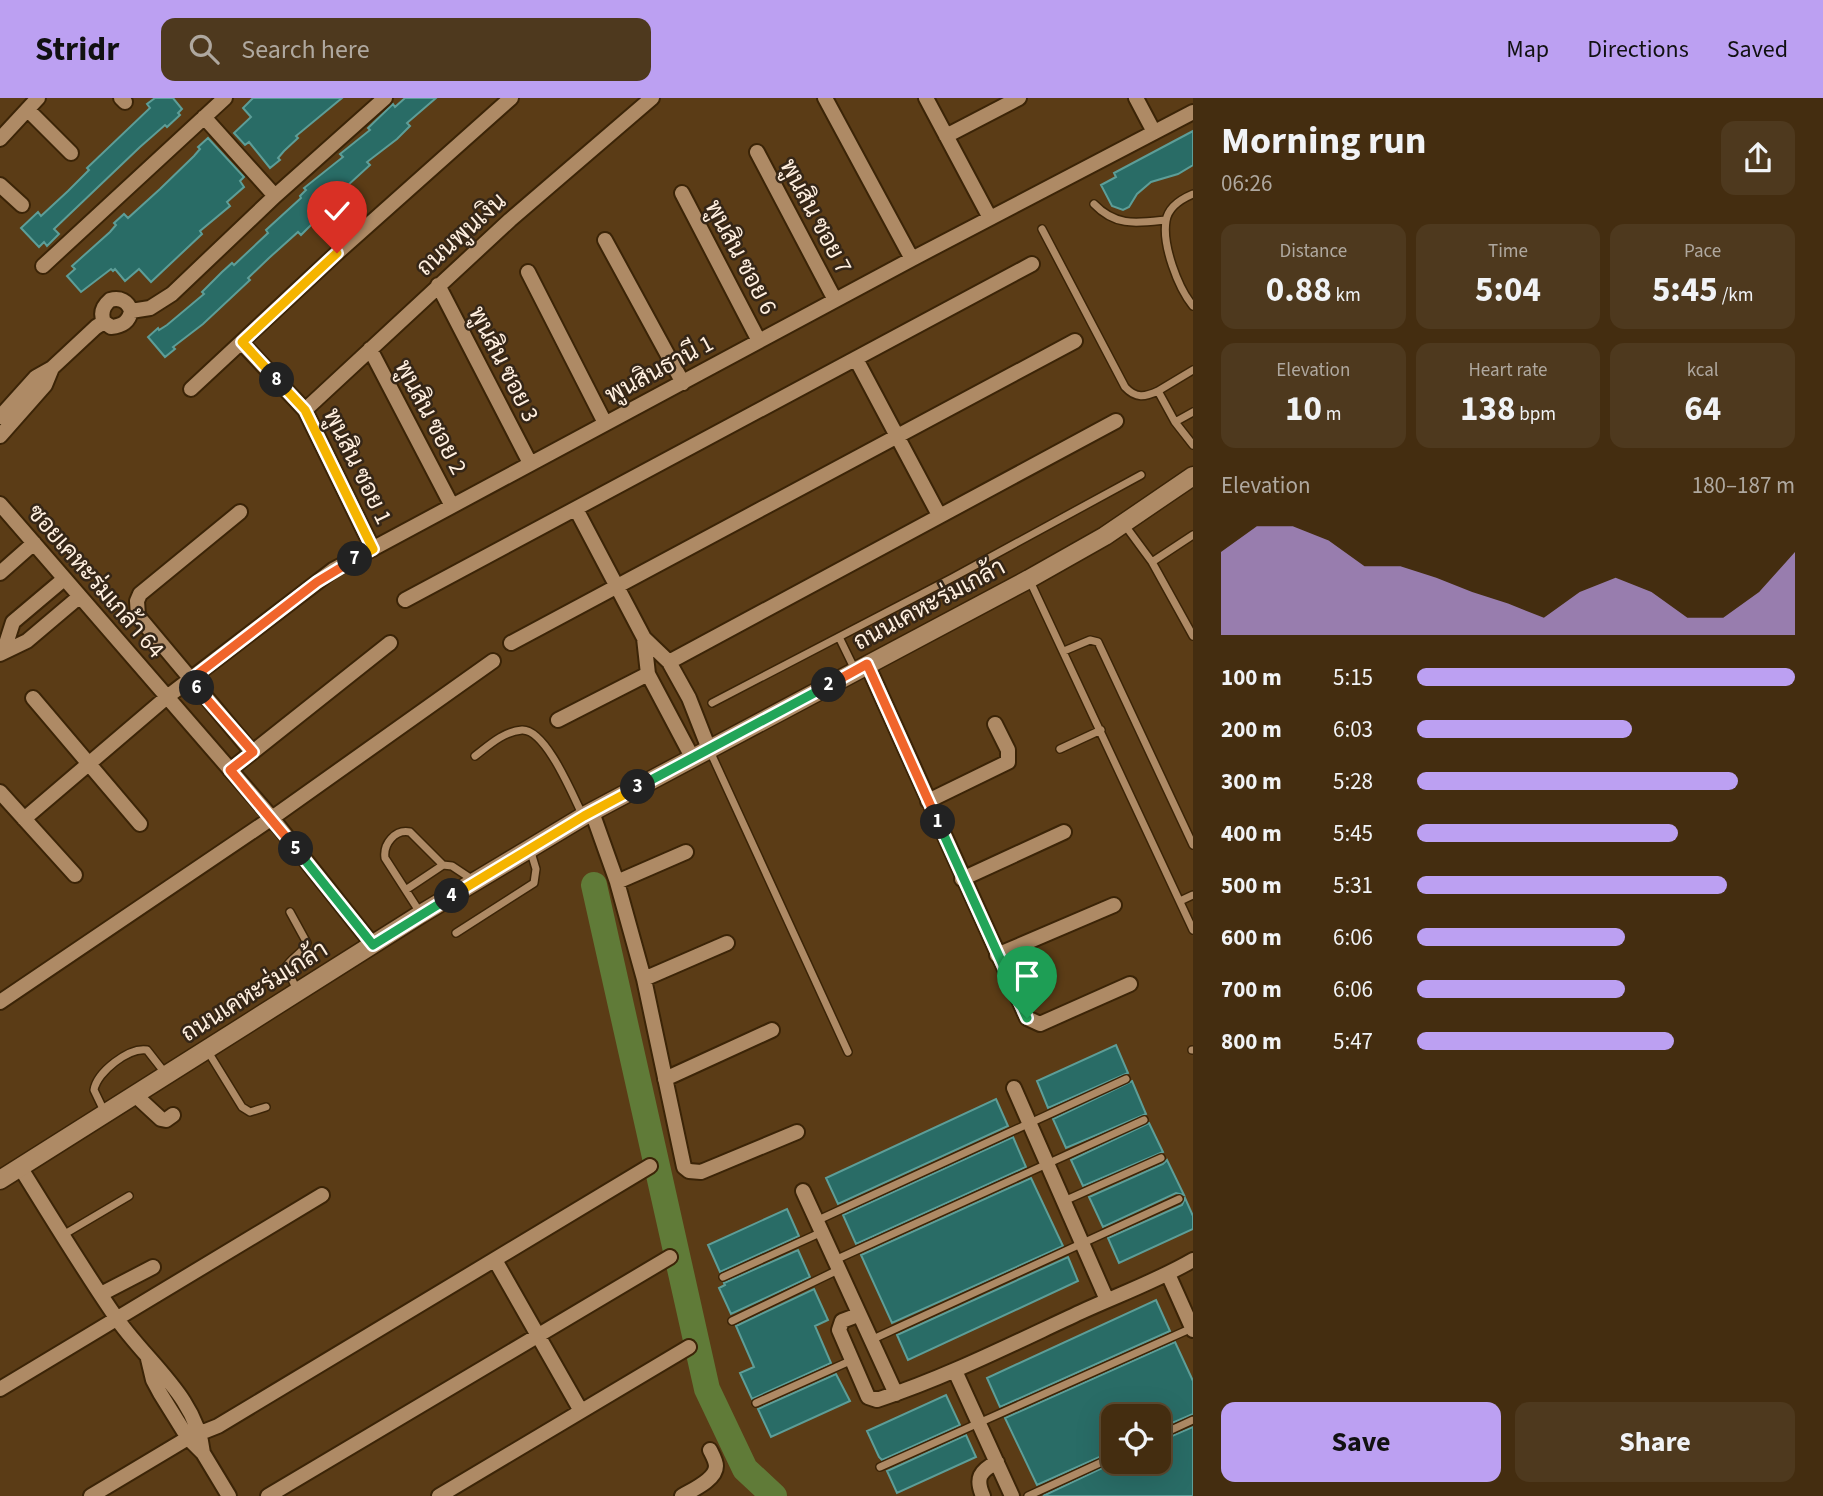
<!DOCTYPE html>
<html lang="en">
<head>
<meta charset="utf-8">
<style>
  body { margin:0; font-family:"Source Sans 3",Sarabun,sans-serif; background:#4e391e; color:#f1f3f6; height:100vh; display:flex; flex-direction:column; font-size:26px; white-space:nowrap }
  * { box-sizing:border-box; margin:0 }
  p { font-size:23px; color:#afa89f }
  .icon { flex:none; width:38px; height:38px; fill:none; stroke:currentColor; stroke-width:2; stroke-linecap:round; stroke-linejoin:round }
  .map { position:relative; flex:1; overflow:hidden }
  .drawer { display:flex; flex-direction:column; background:#442d10; width:630px }
  .drawer>* { flex:none }
  .controls { position:absolute; left:1101px; top:1306px; display:grid; gap:14px }
  .controls a { display:grid; place-items:center; width:70px; height:70px; border-radius:14px; background:#442d10; box-shadow:0 7px 28px #0002,0 0 0 2px #5c4930; font-size:35px }
  .pin { position:absolute; display:grid; place-items:center; width:60px; height:60px; color:#fff; margin:-72px -30px; border-radius:50% 50% 50% 0; rotate:-45deg; box-shadow:0 0 7px #0007 }
  .pin .icon { rotate:45deg }
  .km { position:absolute; width:35px; height:35px; margin:-18px; border-radius:50%; background:#222; color:#fff; font-size:19px; line-height:35px; text-align:center }
  .round { display:grid; place-items:center; flex:none; width:74px; height:74px; border-radius:14px; background:#4e391e }
  .summary { display:flex; align-items:center; justify-content:space-between; height:119px; padding:0 28px }
  h1 { font-size:38px; font-weight:700; line-height:52px }
  .figures { display:grid; grid-template-columns:repeat(3,1fr); gap:10px; height:119px; padding:7px 28px }
  .figures div { display:grid; align-content:center; border-radius:14px; background:#4e391e; text-align:center }
  .figures b { font-size:35px; font-weight:700 }
  .figures small { font-size:19px; font-weight:400 }
  .figures p { font-size:19px }
  .chart { height:196px; padding:14px 28px }
  .chart p { display:flex; justify-content:space-between }
  .chart svg { width:100%; height:126px; margin-top:7px; fill:#bca0f2; opacity:.7 }
  .cta { display:flex; gap:14px; margin-top:auto; padding:14px 28px }
  .cta a { flex:1; height:80px; border-radius:14px; background:#bca0f2; color:#111; font-size:28px; font-weight:700; line-height:80px; text-align:center }
  .cta a+a { background:#4e391e; color:#f1f3f6 }
  ul { padding:0 28px; list-style:none; font-size:23px }
  li { display:grid; grid-template-columns:112px 84px 1fr; align-items:center; height:52px }
  li i { height:18px; border-radius:9px; background:#bca0f2 }
  header { display:flex; align-items:center; gap:42px; box-sizing:border-box; height:98px; padding:0 35px; background:#bca0f2; color:#111 }
  header strong { font-size:33px }
  nav { display:flex; gap:38px; margin-inline-start:auto; font-size:24px }
  .search { width:490px; height:63px; background:#4e391e; display:flex; align-items:center; gap:18px; box-sizing:border-box; padding:0 24px; border-radius:14px; color:#afa89f; font-size:26px }
  main { display:flex; flex:1; min-height:0 }
  .map>svg:first-child { display:block }
</style>
</head>
<body>
<header>
<strong>Stridr</strong>
<div class="search"><svg class="icon" aria-label="search" viewBox="0 0 24 24"><circle cx="10" cy="10" r="6"/><path d="M15 15l6 6"/></svg>Search here</div>
<nav><a>Map</a><a>Directions</a><a>Saved</a></nav>
</header>
<main>
<div class="map">
<svg width="1193" height="1398" viewBox="0 0 1193 1398">
  <rect width="100%" height="100%" fill="#5b3c16"/>
  <g fill="none" stroke-linecap="round" stroke-linejoin="round">
    <path stroke="#607b38" stroke-width="26" d="M594,787l113,504 38,80 29,27"/>
  </g>
  <path fill="#296c66" stroke="#5d9e98" stroke-width="2" d="M155,0h18l9,11 -4,4 2,2 -13,12 -2,-2 -25,22 -86,82 5,5 -12,12 -3,-4 -5,5 -18,-19 17,-16 3,4 27,-25 21,-21 -2,-2 63,-60 -3,-4z
    M253,0h89l-46,38 2,2 -14,13 -6,7 2,2 -10,8 -21,-26 -4,3 -11,-12 17,-16 -8,-9z
    M405,0h31l-29,25 3,3 -13,13 -30,23 3,3 -58,53 3,3 -14,14 -3,-3 -29,26 -21,20 2,2 -47,44 -30,23 2,2 -10,8 -17,-20 10,-9 1,2 8,-5 37,-31 -2,-2 20,-20 10,-9 2,2 34,-32 -2,-3 35,-32 -1,-2 6,-6 -2,-2 39,-31 -3,-3 30,-24 -2,-2 25,-24 2,3z
    M1193,33v34l-15,9 -27,8 -14,12 -8,13 -6,3 -11,-4 -11,-21 15,-8 -2,-4z
    M208,40l36,39 -4,4 4,6 -17,15 3,4 -30,25 2,3 -51,48 -12,-13 -14,12 -10,-12 -2,2 -2,-2 -30,23 -14,-16 8,-7 -3,-3 38,-34 6,-7 -2,-2 10,-9 4,4 32,-29 34,-33 6,-7 -2,-2z
    M1116,947l12,28 -80,35 -11,-27z
    M1132,983l14,33 -80,34 -13,-29z
    M996,1001l12,27 -170,78 -12,-26z
    M1149,1025l14,29 -80,34 -12,-26z
    M1013,1039l13,30 -170,77 -13,-29z
    M1167,1062l17,35 -8,-2 -73,34 -14,-30 74,-33z
    M1031,1080l32,68 -171,77 -31,-68z
    M1185,1100l8,18v13l-74,34 -11,-25 74,-33z
    M787,1111l12,27 -79,36 -12,-27z
    M798,1152l12,27 -79,37 -12,-26 6,-3 -1,-2z
    M1068,1159l10,24 -170,79 -11,-25z
    M814,1191l14,31 -13,6 16,37 -79,36 -12,-26 14,-6 -18,-41z
    M1156,1202l14,31 -170,76 -13,-29z
    M1175,1244l18,39v33l-35,15v-13h-57l12,26v9l-76,34 -32,-67z
    M836,1276l14,27 -79,36 -13,-28z
    M946,1297l14,30 -78,35 -3,-3 -12,-26z
    M1193,1329v69h-150l74,-35h41v-19z
    M966,1337l10,22 -79,36 -10,-22z"/>
  <g fill="none" stroke-linecap="round" stroke-linejoin="round">
    <g stroke="#3b2407" stroke-width="10">
      <path id="lane" d="M1193,96c-12,5 -25,13 -27,27 -4,24 12,67 27,85
        M1094,106c22,23 43,19 72,16
        M1042,131l83,158c11,12 20,10 33,4
        M1193,272l-35,21 17,31 18,23
        M1175,324l18,-10
        M1124,426l28,38 41,74
        M1152,464l41,-27
        M1029,481l164,351
        M839,539l16,33
        M1064,553l26,-11 8,2 95,203
        M712,605l240,-125 189,-103
        M709,651l139,303
        M1060,651l41,-19
        M475,658c13,-10 29,-25 47,-26 24,-1 51,66 61,86
        M407,791l36,-24
        M1180,803l13,-6
        M290,814l17,31c-5,11 -15,14 -21,24l11,23
        M421,816l-36,-56c-2,-14 10,-29 25,-26l33,33 9,1 21,14
        M456,835l78,-50 2,-14 -6,-20
        M207,952l35,57 8,5 16,-5
        M1192,952h1
        M105,1015l-11,-23c3,-18 35,-43 53,-40l18,23
        M1064,1103l97,-43
        M816,1123l310,-142
        M63,1137l66,-39
        M835,1162l309,-140
        M723,1179l99,-45
        M732,1223l106,-51
        M871,1242l308,-141
        M756,1305l94,-42
        M1158,1338l35,-16
        M880,1369l312,-139
        M1028,1398l85,-39"/>
    </g>
    <g stroke="#3b2407" stroke-width="18">
      <path id="street" d="M121,0l4,4
        M825,0l87,161
        M926,0l64,120
        M1136,0l18,34
        M28,12l43,43
        M204,19l71,79
        M946,38l73,-38
        M0,41l38,-41
        M757,54l78,148
        M0,87l22,20
        M682,95l77,148
        M605,142l78,143
        M43,168l182,-168
        M528,174l77,151
        M438,187l92,178
        M104,224c-4,-9 -1,-16 6,-22 10,-3 18,1 21,11
        M242,245l63,67 68,139
        M370,251l82,157
        M856,261l83,156
        M191,291l146,-136 174,-155
        M305,312l205,-190 142,-122
        M0,319l36,-40 16,-9 44,-41 8,-5 7,5c11,-1 18,-5 20,-16l19,-3 22,-14 103,-98 110,-98
        M0,338l45,-51 7,-17
        M0,406l272,314 101,127
        M576,411l68,129 25,24 20,36 20,51
        M240,414l-100,82 -3,7 1,15 114,136
        M0,475l34,-30
        M405,502l627,-336
        M644,540l4,36 44,83
        M511,545l564,-302
        M4,552l9,-28 51,-43
        M0,556l27,-13 52,-44
        M669,564l447,-241
        M867,566l160,354 13,6 90,-40
        M33,600l107,126
        M558,622l90,-46
        M230,672l160,-127
        M0,694l75,83
        M928,703l80,-39v-12l-13,-26
        M592,714l25,70 27,97 83,-36
        M24,721l143,-122 166,-127 579,-311 281,-147
        M962,781l102,-47
        M617,784l69,-30
        M997,857l117,-50
        M644,881l40,188 5,4 12,1 96,-40
        M0,904l272,-184 221,-157
        M665,981l107,-49
        M1014,990l93,212
        M135,997l26,24 5,1 7,-5
        M20,1069c31,50 62,101 95,149 30,45 82,80 88,137
        M803,1093l93,203
        M495,1162l86,151
        M1168,1176l25,56
        M101,1196l52,-27
        M858,1217l-16,6 -3,9 29,67 9,3c70,-23 137,-57 204,-88 37,-17 76,-31 112,-52
        M148,1261l5,21 7,13 28,45 15,15 26,43
        M955,1273l57,125
        M0,1291l322,-194
        M91,1398l97,-58 30,-12 432,-260
        M268,1398l402,-239
        M439,1398l250,-149
        M682,1398c10,-6 34,-16 34,-30 0,-5 -4,-12 -6,-16
        M983,1398c-8,-18 -3,-25 14,-34"/>
    </g>
    <g stroke="#3b2407" stroke-width="21">
      <path id="secondary" d="M0,1082l421,-266 163,-98 445,-237 76,-43 88,-60"/>
    </g>
    <use href="#lane" stroke="#ae8a65" stroke-width="7"/>
    <use href="#street" stroke="#ae8a65" stroke-width="14"/>
    <use href="#secondary" stroke="#ae8a65" stroke-width="18"/>
  </g>
  <g fill="none" stroke-linecap="round" stroke-linejoin="round">
    <g stroke="#fff" stroke-width="14">
      <path id="split-1" d="M938,724l89,196"/>
    </g>
    <g stroke="#fff" stroke-width="14">
      <path id="split-2" d="M829,587l38,-21 71,158"/>
    </g>
    <g stroke="#fff" stroke-width="14">
      <path id="split-3" d="M638,689l191,-102"/>
    </g>
    <g stroke="#fff" stroke-width="14">
      <path id="split-4" d="M452,798l132,-80 54,-29"/>
    </g>
    <g stroke="#fff" stroke-width="14">
      <path id="split-5" d="M296,751l77,96 79,-49"/>
    </g>
    <g stroke="#fff" stroke-width="14">
      <path id="split-6" d="M197,590l56,64 -23,18 66,79"/>
    </g>
    <g stroke="#fff" stroke-width="14">
      <path id="split-7" d="M197,590l-7,-8 127,-98 38,-23"/>
    </g>
    <g stroke="#fff" stroke-width="14">
      <path id="split-8" d="M277,282l28,30 68,139 -18,10"/>
    </g>
    <g stroke="#fff" stroke-width="14">
      <path id="split-9" d="M277,282l-35,-38 95,-89"/>
    </g>
    <use href="#split-1" stroke="#22a559" stroke-width="9"/>
    <use href="#split-2" stroke="#f0652b" stroke-width="9"/>
    <use href="#split-3" stroke="#22a559" stroke-width="9"/>
    <use href="#split-4" stroke="#f5b400" stroke-width="9"/>
    <use href="#split-5" stroke="#22a559" stroke-width="9"/>
    <use href="#split-6" stroke="#f0652b" stroke-width="9"/>
    <use href="#split-7" stroke="#f0652b" stroke-width="9"/>
    <use href="#split-8" stroke="#f5b400" stroke-width="9"/>
    <use href="#split-9" stroke="#f5b400" stroke-width="9"/>
  </g>
  <g text-anchor="middle" stroke-width="5" stroke-linejoin="round" paint-order="stroke">
    <g font-size="24" fill="#ffefdf" stroke="#352617">
      <text transform="translate(816 118) rotate(62)" y="8">พูนสิน ซอย 7</text>
      <text transform="translate(461 136) rotate(-42)" y="8">ถนนพูนเงิน</text>
      <text transform="translate(741 159) rotate(62)" y="8">พูนสิน ซอย 6</text>
      <text transform="translate(504 266) rotate(63)" y="8">พูนสิน ซอย 3</text>
      <text transform="translate(659 271) rotate(-28)" y="8">พูนสินธานี 1</text>
      <text transform="translate(431 319) rotate(62)" y="8">พูนสิน ซอย 2</text>
      <text transform="translate(358 368) rotate(64)" y="8">พูนสิน ซอย 1</text>
      <text transform="translate(96 483) rotate(49)" y="8">ซอยเคหะร่มเกล้า 64</text>
      <text transform="translate(929 506) rotate(-28)" y="8">ถนนเคหะร่มเกล้า</text>
      <text transform="translate(254 893) rotate(-32)" y="8">ถนนเคหะร่มเกล้า</text>
    </g>
  </g>
</svg>
<div class="controls">
<a><svg class="icon" aria-label="locate" viewBox="0 0 24 24"><circle cx="12" cy="12" r="6"/><path d="M12 2v4M12 18v4M2 12h4M18 12h4"/></svg></a>
</div>
<div class="pin" style="left:1027px;top:920px;background:#1e9e55"><svg class="icon" aria-label="arrive" viewBox="0 0 24 24"><path d="M6 21V4h12l-3 4 3 4H6"/></svg></div>
<div class="pin" style="left:337px;top:155px;background:#d93025"><svg class="icon" aria-label="check" viewBox="0 0 24 24"><path d="M5 12l5 5 9-10"/></svg></div>
<b class="km" style="left:938px;top:724px">1</b>
<b class="km" style="left:829px;top:587px">2</b>
<b class="km" style="left:638px;top:689px">3</b>
<b class="km" style="left:452px;top:798px">4</b>
<b class="km" style="left:296px;top:751px">5</b>
<b class="km" style="left:197px;top:590px">6</b>
<b class="km" style="left:355px;top:461px">7</b>
<b class="km" style="left:277px;top:282px">8</b>
</div>
<section class="drawer">
<div class="summary"><div><h1>Morning run</h1><p>06:26</p></div><a class="round"><svg class="icon" aria-label="share" viewBox="0 0 24 24"><path d="M12 15V3M7 8l5-5 5 5M5 13v7h14v-7"/></svg></a></div>
<div class="figures">
<div><p>Distance</p><b>0.88<small> km</small></b></div>
<div><p>Time</p><b>5:04</b></div>
<div><p>Pace</p><b>5:45<small> /km</small></b></div>
</div>
<div class="figures">
<div><p>Elevation</p><b>10<small> m</small></b></div>
<div><p>Heart rate</p><b>138<small> bpm</small></b></div>
<div><p>kcal</p><b>64</b></div>
</div>
<div class="chart"><p><span>Elevation</span>180–187 m</p>
<svg viewBox="0 0 160 44" preserveAspectRatio="none"><path d="M0 44V15L10 6L20 6L30 11L40 20L50 20L60 24L70 29L80 33L90 38L100 29L110 24L120 29L130 38L140 38L150 29L160 15V44z"/></svg>
</div>
<ul>
<li><b>100 m</b>5:15<i style="width:100%"></i></li>
<li><b>200 m</b>6:03<i style="width:57%"></i></li>
<li><b>300 m</b>5:28<i style="width:85%"></i></li>
<li><b>400 m</b>5:45<i style="width:69%"></i></li>
<li><b>500 m</b>5:31<i style="width:82%"></i></li>
<li><b>600 m</b>6:06<i style="width:55%"></i></li>
<li><b>700 m</b>6:06<i style="width:55%"></i></li>
<li><b>800 m</b>5:47<i style="width:68%"></i></li>
</ul>
<div class="cta"><a>Save</a><a>Share</a></div>
</section>
</main>
</body>
</html>
